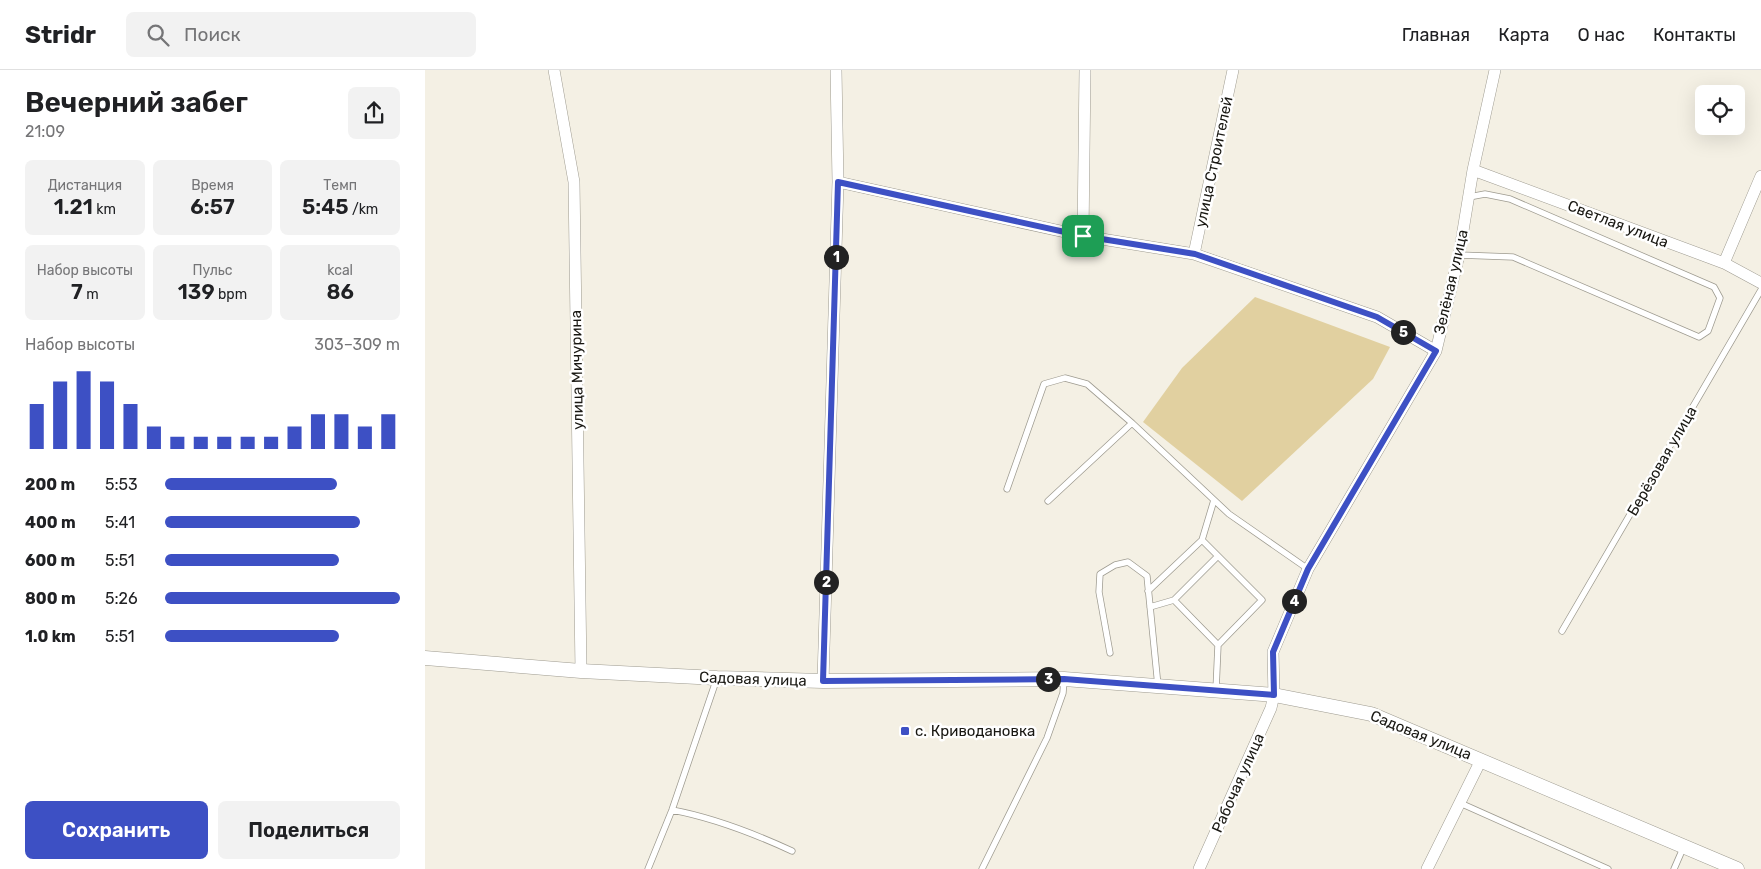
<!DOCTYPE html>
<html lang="ru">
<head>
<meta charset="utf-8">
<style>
  body { margin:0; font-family:Rubik,sans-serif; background:#f2f2f2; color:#202124; height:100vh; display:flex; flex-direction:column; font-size:19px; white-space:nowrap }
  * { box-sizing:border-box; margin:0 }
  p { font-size:16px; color:#757577 }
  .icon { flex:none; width:28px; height:28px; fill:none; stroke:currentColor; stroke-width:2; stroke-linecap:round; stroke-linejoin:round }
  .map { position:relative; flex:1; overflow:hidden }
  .drawer { display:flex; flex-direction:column; background:#fff; width:425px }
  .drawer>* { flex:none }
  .fabs { position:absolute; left:1270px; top:15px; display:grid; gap:10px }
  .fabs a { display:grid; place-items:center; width:50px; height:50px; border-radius:8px; background:#fff; box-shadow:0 5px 20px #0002; font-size:25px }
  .pin { position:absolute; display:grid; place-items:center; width:42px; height:42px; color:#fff; margin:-21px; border-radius:10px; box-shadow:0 2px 8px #0006 }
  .km { position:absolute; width:25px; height:25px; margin:-12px; border-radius:50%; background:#222; color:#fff; font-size:14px; line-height:25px; text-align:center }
  .round { display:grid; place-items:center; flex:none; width:52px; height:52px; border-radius:8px; background:#f2f2f2 }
  .headline { display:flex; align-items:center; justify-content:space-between; height:85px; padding:0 25px }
  h1 { font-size:28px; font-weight:600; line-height:38px }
  .figures { display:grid; grid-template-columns:repeat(3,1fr); gap:8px; height:85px; padding:5px 25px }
  .figures div { display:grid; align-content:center; border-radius:8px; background:#f2f2f2; text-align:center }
  .figures b { font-size:21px; font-weight:600 }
  .figures small { font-size:14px; font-weight:400 }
  .figures p { font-size:14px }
  .chart { height:140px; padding:10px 25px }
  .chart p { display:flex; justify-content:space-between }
  .chart svg { width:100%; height:90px; margin-top:5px; stroke:#3d50c4; stroke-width:6 }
  .primary-button { display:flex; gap:10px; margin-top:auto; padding:10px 25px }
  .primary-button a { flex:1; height:58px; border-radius:8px; background:#3d50c4; color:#fff; font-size:20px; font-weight:600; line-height:58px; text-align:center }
  .primary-button a+a { background:#f2f2f2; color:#202124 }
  ul { padding:0 25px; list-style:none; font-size:16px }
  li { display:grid; grid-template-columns:80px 60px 1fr; align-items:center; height:38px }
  li i { height:12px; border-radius:6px; background:#3d50c4 }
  header { display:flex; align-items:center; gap:30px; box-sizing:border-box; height:70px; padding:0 25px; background:#fff; border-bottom:1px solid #e0e0e0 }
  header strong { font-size:24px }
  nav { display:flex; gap:28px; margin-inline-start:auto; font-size:18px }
  .search { width:350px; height:45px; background:#f2f2f2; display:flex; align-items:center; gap:12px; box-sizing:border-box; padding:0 18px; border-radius:8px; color:#757577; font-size:19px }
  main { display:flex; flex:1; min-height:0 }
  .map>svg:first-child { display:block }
</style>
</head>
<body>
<header>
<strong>Stridr</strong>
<div class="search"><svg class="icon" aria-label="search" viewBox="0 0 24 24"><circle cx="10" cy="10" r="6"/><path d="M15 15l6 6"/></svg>Поиск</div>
<nav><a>Главная</a><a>Карта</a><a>О нас</a><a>Контакты</a></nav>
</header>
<main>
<section class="drawer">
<div class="headline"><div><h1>Вечерний забег</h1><p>21:09</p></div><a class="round"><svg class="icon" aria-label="share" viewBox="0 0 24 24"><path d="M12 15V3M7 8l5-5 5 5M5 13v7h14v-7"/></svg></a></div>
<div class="figures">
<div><p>Дистанция</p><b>1.21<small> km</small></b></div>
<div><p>Время</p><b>6:57</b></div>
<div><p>Темп</p><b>5:45<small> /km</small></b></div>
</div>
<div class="figures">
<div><p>Набор высоты</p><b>7<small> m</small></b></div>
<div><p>Пульс</p><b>139<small> bpm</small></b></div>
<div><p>kcal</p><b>86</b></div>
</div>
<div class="chart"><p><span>Набор высоты</span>303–309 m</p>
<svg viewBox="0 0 160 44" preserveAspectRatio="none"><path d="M5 44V22M15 44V11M25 44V6M35 44V11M45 44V22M55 44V33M65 44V38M75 44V38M85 44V38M95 44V38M105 44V38M115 44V33M125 44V27M135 44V27M145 44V33M155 44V27"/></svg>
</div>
<ul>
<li><b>200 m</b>5:53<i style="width:73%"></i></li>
<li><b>400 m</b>5:41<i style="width:83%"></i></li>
<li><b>600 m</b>5:51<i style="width:74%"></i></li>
<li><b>800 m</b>5:26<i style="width:100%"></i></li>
<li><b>1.0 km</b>5:51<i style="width:74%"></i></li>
</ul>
<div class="primary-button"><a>Сохранить</a><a>Поделиться</a></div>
</section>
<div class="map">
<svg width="1336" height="799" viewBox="0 0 1336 799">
  <rect width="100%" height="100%" fill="#f4f0e4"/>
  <path fill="#e1d0a0" d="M830,227l135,50 -17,32 -131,122 -99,-79 39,-54z"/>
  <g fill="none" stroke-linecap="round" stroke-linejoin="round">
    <g stroke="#9e9b90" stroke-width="7">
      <path id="service" d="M1034,185l54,2 186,80 9,-6 12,-33 -6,-11 -204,-88 -25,-5 -16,3
        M582,419l37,-105 21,-6 22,6 45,39 97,91 79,55
        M623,431l84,-78
        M777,470l12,-40
        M723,521l54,-51 16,16
        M749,530l44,45 -2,45
        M725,537l24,-7 44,-44 44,44 -44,45
        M1137,561l199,-341
        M685,583l-11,-61 1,-18 15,-9 13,-3 19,14 11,110
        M1035,733l148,66
        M247,740c43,8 81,23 120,41
        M223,799l24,-59 45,-132
        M557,799l65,-131 16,-45 1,-14
        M1249,799l10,-23"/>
    </g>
    <g stroke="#9e9b90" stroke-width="12">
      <path id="minor" d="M129,0l20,112 7,489
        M1048,100l251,93 37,20
        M413,112l245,54 111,18 183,63 59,34
        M658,166l2,-166
        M769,184l39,-184
        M1299,193l37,-87
        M398,611l15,-499 -2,-112
        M774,799l72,-161 3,-13 -1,-43 35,-83 128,-218 23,-96 14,-85 22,-100
        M1002,799l54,-109"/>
    </g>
    <g stroke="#9e9b90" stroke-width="15">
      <path id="tertiary" d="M0,588l156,13 136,7 106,3 241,-2 210,16 97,19 366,155"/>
    </g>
    <use href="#service" stroke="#fff" stroke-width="5.5"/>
    <use href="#minor" stroke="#fff" stroke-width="11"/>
    <use href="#tertiary" stroke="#fff" stroke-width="14"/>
  </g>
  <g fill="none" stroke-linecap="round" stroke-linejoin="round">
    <g stroke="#fff" stroke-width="10">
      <path id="route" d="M413,112l245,54 112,18 182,63 59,34 -128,218 -35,83 1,43 -210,-16 -241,2z"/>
    </g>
    <use href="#route" stroke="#3d50c4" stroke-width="6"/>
  </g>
  <rect fill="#3d50c4" stroke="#fff" stroke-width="2" x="475" y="656" width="10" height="10" rx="2.5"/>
  <g text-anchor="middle" stroke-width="5" stroke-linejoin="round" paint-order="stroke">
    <g font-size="15" fill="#181712" stroke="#fff">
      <text transform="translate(789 92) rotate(-78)" y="5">улица Строителей</text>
      <text transform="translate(1193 154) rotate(21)" y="5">Светлая улица</text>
      <text transform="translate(1026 212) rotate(-77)" y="5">Зелёная улица</text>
      <text transform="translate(152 300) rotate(-91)" y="5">улица Мичурина</text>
      <text transform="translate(1237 391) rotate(-60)" y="5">Берёзовая улица</text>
      <text transform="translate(328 609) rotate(2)" y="5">Садовая улица</text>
      <text transform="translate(996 665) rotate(22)" y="5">Садовая улица</text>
      <text transform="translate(813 713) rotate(-66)" y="5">Рабочая улица</text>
    </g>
    <g font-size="15" fill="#181712" stroke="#fff" text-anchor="start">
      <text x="490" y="666">с. Криводановка</text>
    </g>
  </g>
</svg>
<div class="fabs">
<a><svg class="icon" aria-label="locate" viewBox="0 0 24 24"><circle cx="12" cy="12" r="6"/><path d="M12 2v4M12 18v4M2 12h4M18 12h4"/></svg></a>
</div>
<div class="pin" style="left:658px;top:166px;background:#1e9e55"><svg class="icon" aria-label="arrive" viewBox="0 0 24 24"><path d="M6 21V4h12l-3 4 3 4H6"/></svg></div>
<b class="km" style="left:411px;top:187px">1</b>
<b class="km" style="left:401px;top:512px">2</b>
<b class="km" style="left:623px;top:609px">3</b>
<b class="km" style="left:869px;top:531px">4</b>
<b class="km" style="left:978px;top:262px">5</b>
</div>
</main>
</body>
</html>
